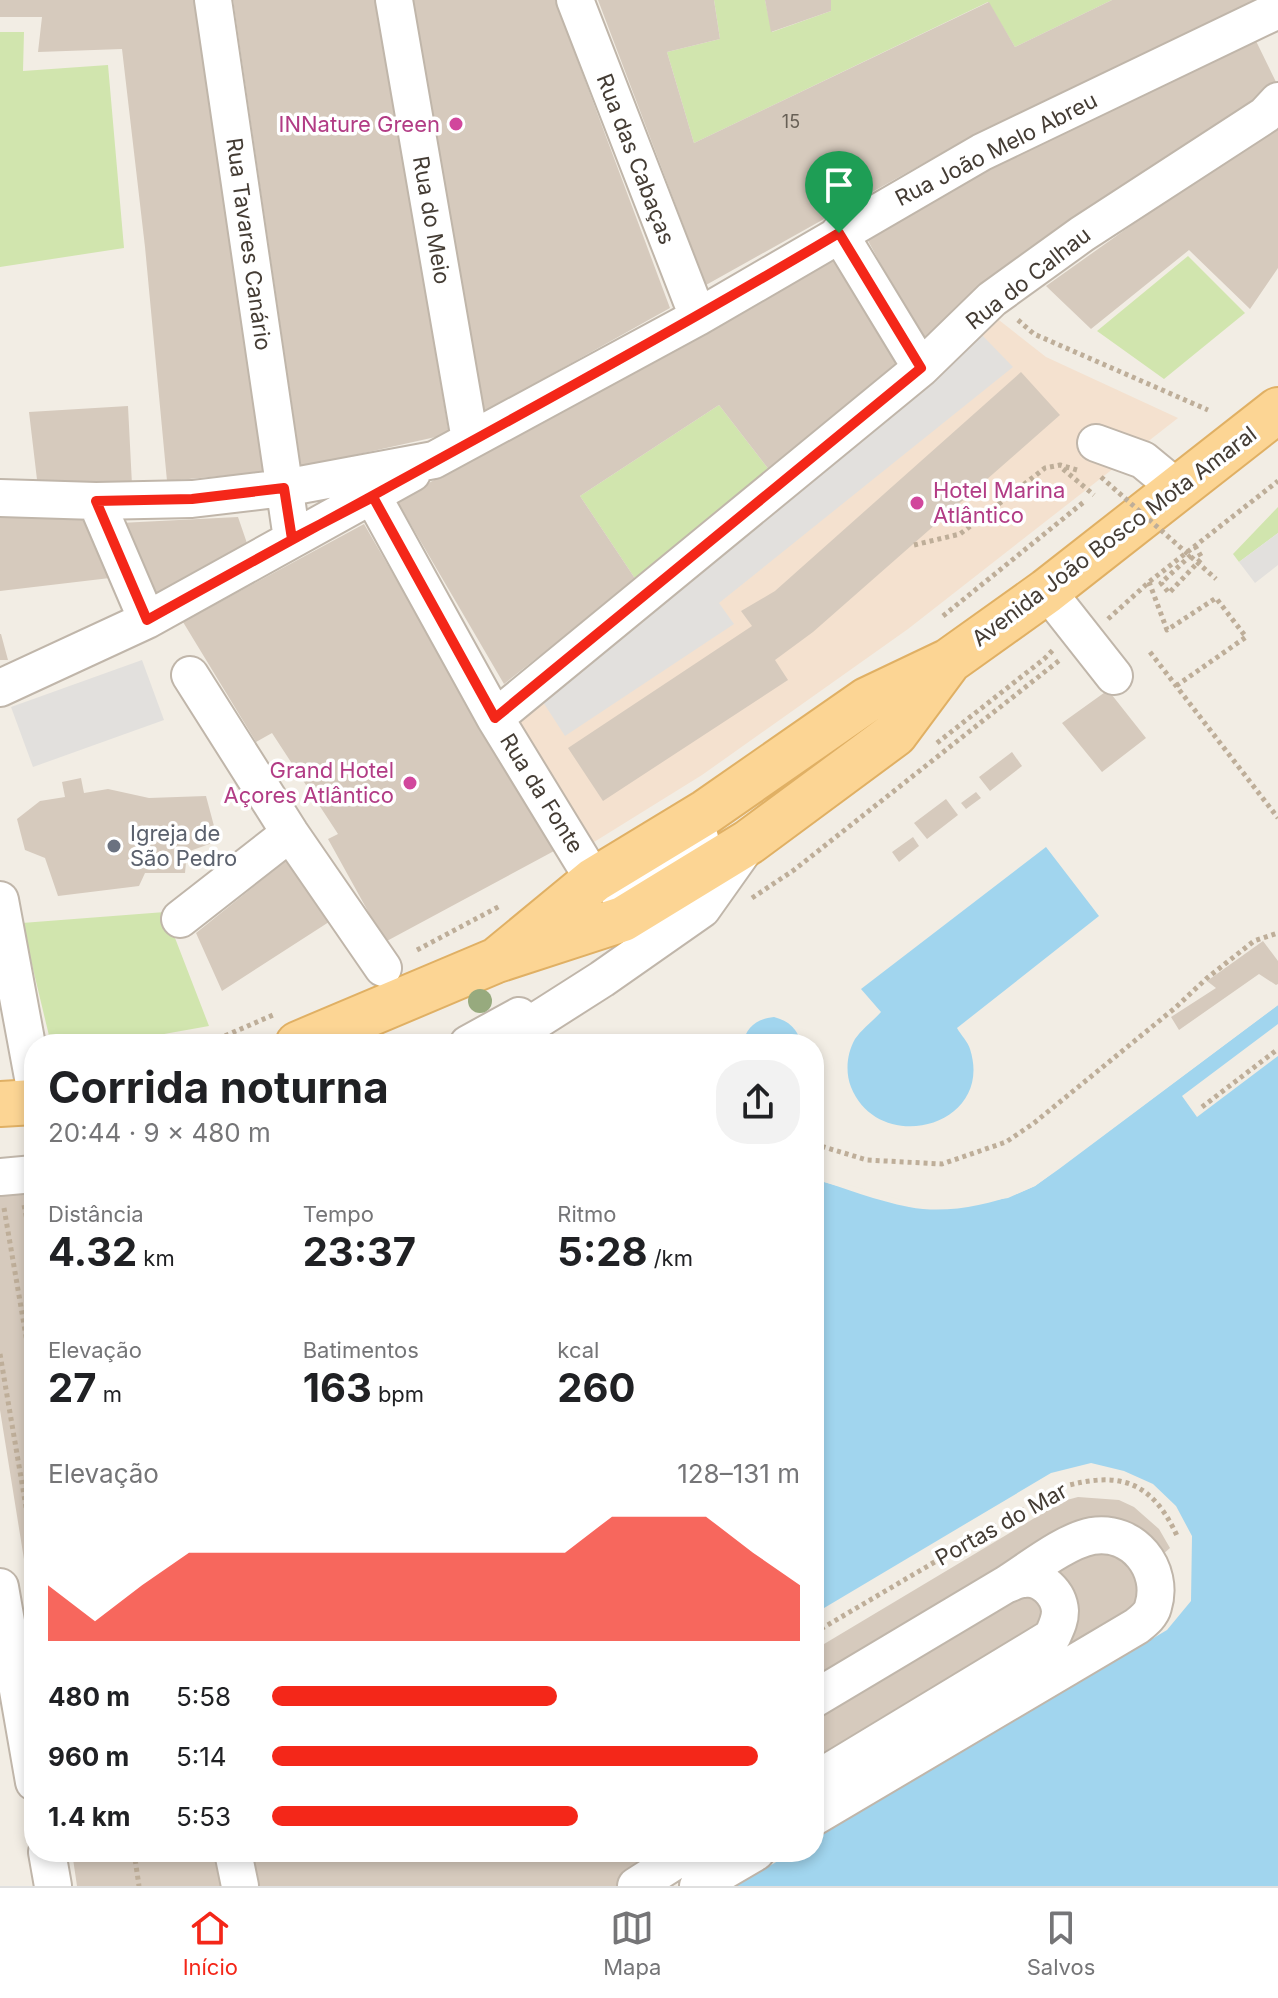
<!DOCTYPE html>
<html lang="pt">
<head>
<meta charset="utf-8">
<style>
  body { margin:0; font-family:Inter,sans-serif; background:#f2f2f2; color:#202124; height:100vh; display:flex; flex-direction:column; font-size:30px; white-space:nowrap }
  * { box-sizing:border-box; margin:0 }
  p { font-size:26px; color:#757577 }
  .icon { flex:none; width:44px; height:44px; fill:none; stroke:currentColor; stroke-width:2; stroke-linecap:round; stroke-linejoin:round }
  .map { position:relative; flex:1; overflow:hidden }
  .details { position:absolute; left:24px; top:1034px; width:800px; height:828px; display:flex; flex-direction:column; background:#fff; border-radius:32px; box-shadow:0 4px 12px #0003 }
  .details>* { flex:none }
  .pin { position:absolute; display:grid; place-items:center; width:68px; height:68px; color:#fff; margin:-82px -34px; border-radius:50% 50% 50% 0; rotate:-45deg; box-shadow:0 0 8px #0007 }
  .pin .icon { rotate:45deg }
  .round { display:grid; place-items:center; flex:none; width:84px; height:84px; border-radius:32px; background:#f2f2f2 }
  .headline { display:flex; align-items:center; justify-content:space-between; height:136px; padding:0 24px }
  h1 { font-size:44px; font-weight:700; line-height:60px }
  .figures { display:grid; grid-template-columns:repeat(3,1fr); gap:12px; height:136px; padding:8px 24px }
  .figures div { display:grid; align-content:center }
  .figures b { font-size:40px; font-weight:700 }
  .figures small { font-size:22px; font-weight:400 }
  .figures p { font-size:22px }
  .chart { height:224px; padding:16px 24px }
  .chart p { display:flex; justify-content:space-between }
  .chart svg { width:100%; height:144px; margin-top:8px; fill:#f42719; opacity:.7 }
  ul { padding:0 24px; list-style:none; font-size:26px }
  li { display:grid; grid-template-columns:128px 96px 1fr; align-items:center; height:60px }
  li i { height:20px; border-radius:10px; background:#f42719 }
  .tabs { display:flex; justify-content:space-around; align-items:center; height:112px; border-top:2px solid #e0e0e0; background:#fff; font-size:22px; color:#757577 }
  .tabs a { display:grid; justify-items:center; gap:4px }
  .tabs .active { color:#f42719 }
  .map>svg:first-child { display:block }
</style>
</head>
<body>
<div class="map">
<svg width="1278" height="1886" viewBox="0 0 1278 1886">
  <rect width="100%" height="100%" fill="#f2ede4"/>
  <path fill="#f4e1cf" d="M990,313l56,44 132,61 -270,211 -206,146 -116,72 -77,-131z"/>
  <path fill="#d1e5ae" d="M714,0h51l7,32 59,-21v-11h281l-97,47 -27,-45 -294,141 -27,-91 53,-13z
    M0,32h24l-1,39 85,-6 16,183 -124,19z
    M1188,256l57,57 -81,66 -67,-48z
    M719,405l51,66 -134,109 -56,-84z
    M1278,507v26l-39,29 -6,-8z
    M165,912l44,114 -101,18h-57l-29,-121z"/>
  <path fill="#e2e0dd" d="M982,335l31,32 -294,236 15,21 -169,112 -24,-37z
    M1278,533v32l-23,18 -16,-21z
    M142,660l22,60 -131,47 -22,-60z"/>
  <path fill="#a1d5ee" d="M1046,847l53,69 -142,112c4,7 11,14 13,21 25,78 -91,108 -119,38 -6,-15 -4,-34 4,-48 7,-10 18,-18 26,-27l-20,-23z
    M1278,1005v19l-96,72 15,21 81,-61v830h-542l57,-34h21v-13l353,-209 24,-29 1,-65 -16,-30 -23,-22 -29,-13 -33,-8 -40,10 -237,141v-435c31,9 63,22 95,28 42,8 89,-4 126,-21z
    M774,1017c15,4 24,12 27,27h-58c3,-17 14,-25 31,-27z"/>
  <path fill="#f2ede4" d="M1278,1001v4l-219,164 -24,17 -27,12 -58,10 -39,-1 -97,-28v-4l98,28 18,2 19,-1 58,-10 26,-12z"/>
  <path fill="#d6cabd" d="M0,0h197l66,472 -96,9 -22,-234 -23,-198 -84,3 4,-35h-42z
    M233,0h143l73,434 -148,33z
    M412,0h143l115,308 -186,104z
    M598,0h116l6,39 -53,13 27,91 295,-141 26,45 97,-47h143l-281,135 -268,150z
    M765,0h66v11l-60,21z
    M1256,41l22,45 -202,141 -154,113 -56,-103 124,-72z
    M1278,121v147l-28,41 -61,-59 -98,79 -45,-43z
    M836,252l64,109 -130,110 -51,-66 -139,91 56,84 -132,104 -107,-183z
    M1021,372l39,43 -247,217 -38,28 13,20 -185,121 -35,-53 184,-122 -11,-15 34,-20z
    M128,406l4,79 -94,3 -9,-76z
    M0,513l86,3 24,62 -110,13z
    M238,517l12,35 -99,50 -31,-79z
    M364,524l190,327 -169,91 -57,-103 10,-5 -66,-101 -16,9 -73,-120z
    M0,634h1l7,26h-8z
    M1108,690l38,48 -44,34 -40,-49z
    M1012,752l10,14 -32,25 -11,-14z
    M81,778l3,15 24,-4 41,9 57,-2 12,45 -31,11 -2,21h-40l-6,13 -81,10 -13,-38 -20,-8 -8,-31 23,-18 25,-4 -3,-15z
    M976,792l5,6 -15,11 -5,-6z
    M946,799l12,16 -31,24 -13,-16z
    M913,837l6,9 -20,16 -7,-10z
    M288,859l44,61 -110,71 -26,-58z
    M1263,941l15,20v23l-2,1 -17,-11 -80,56 -8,-13 45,-29 -9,-7z
    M34,1182v113l-10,2 8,47 2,-1 -2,266 -32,-199v-225z
    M1078,1497l41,3 15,7 25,22 11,19 -8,7 7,48 -355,195v-148l249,-149z
    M72,1852h651l-58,34h-588z"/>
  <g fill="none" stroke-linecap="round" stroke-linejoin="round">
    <g stroke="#c0b6aa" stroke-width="40">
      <path id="minor" d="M213,0l79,539
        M394,0l76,440
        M575,0l123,317
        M839,233l82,135
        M1096,443l47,17 34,28
        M373,497l122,221 99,162
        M0,498l96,3 96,-2 92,-11 150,-28 264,-143 284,-165 296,-142
        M96,501l51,119
        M1047,591l67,85
        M190,675l100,158 93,135
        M0,688l147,-68 265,-147
        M495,718l426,-350 71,-69 90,-65 183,-119 13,-14
        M619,894l81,-56
        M0,900l34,183
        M180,919l110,-86
        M468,1044l51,-28
        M500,1044l102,-65 100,-70 46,-65
        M0,1177l34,-3
        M0,1587l34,195
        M814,1699l191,-114c6,-2 13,-6 19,-6 18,-3 35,15 36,32 0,10 -4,17 -8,26l-238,144
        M814,1817l323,-191c6,-5 14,-11 16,-19 12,-38 -20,-78 -61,-71 -27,5 -63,34 -87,49
        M47,1852l6,34
        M233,1852l7,34
        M636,1886l53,-34
        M698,1886l58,-34"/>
    </g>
    <g stroke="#e0b064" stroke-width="48">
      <path id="major" d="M497,960l97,-80 112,-68 161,-112 82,-39 98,-70 231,-181
        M298,1044l199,-84 126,-41 126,-77 146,-108 52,-70
        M0,1104l34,-2"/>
    </g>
    <path stroke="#beae99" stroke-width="5" stroke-dasharray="4 4" stroke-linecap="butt" d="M1018,320l16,14 174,76
      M1063,469l31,26
      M914,545l46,-11 85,-66 15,-3 17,5
      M1191,555l-30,28 8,10 33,-35 -7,-12
      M1149,582l18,48 49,-32 30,39 -70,49
      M943,616l142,-115
      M1108,619l41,-37 129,-101
      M1150,652l128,166
      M937,743l107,-84 10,-10
      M752,898l42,-28 267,-211
      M417,950l83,-44
      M186,1044l34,-6 53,-23
      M1202,1107l76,-58
      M814,1144l53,16 75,4 64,-22 28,-19 141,-115 32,-30 47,-37 24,-8
      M24,1205l10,50
      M4,1208l24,140 6,-1
      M0,1354l34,200
      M814,1633l248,-146c59,-17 91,-5 116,51
      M134,1852l5,34"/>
    <use href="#minor" stroke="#fff" stroke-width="36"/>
    <use href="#major" stroke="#fcd594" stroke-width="44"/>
    <path stroke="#beae99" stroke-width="5" stroke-dasharray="4 4" stroke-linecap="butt" d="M1101,477l115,102"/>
  </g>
  <circle fill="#97aa7e" cx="480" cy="1001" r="12"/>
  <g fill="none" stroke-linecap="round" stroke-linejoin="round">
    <g stroke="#fff" stroke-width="16">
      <path id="route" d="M839,233c-227,135 -461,258 -692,387l-51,-119 96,-2 92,-11 8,51 81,-42 122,221 426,-350 -82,-135"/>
    </g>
    <use href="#route" stroke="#f42719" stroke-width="10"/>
  </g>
  <g fill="#d1479c" stroke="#fff" stroke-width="3">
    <circle cx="456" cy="124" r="8"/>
    <circle cx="917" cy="503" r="8"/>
    <circle cx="410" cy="783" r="8"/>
  </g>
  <circle fill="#6b7280" stroke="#fff" stroke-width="3" cx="114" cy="846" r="8"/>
  <g text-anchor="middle" stroke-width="7" stroke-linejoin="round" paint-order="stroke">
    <g font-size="18" fill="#686056">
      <text x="791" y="128">15</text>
    </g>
    <g font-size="22" fill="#b23c85" stroke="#fff" text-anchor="end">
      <text x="440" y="132">INNature Green</text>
      <text x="933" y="498" text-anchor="start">Hotel Marina<tspan x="933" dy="25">Atlântico</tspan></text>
      <text x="394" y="778">Grand Hotel<tspan x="394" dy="25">Açores Atlântico</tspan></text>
    </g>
    <g font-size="22" fill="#443c34" stroke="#fff">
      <text transform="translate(996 149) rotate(-27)" y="8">Rua João Melo Abreu</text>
      <text transform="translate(636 159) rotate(69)" y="8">Rua das Cabaças</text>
      <text transform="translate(432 220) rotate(80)" y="8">Rua do Meio</text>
      <text transform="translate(249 244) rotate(82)" y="8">Rua Tavares Canário</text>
      <text transform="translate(1028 278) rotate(-38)" y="8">Rua do Calhau</text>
      <text transform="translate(1114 536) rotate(-37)" y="8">Avenida João Bosco Mota Amaral</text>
      <text transform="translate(542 793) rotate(58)" y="8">Rua da Fonte</text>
      <text transform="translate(1001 1524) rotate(-29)" y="8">Portas do Mar</text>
    </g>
    <g font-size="22" fill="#5b616d" stroke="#fff" text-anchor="start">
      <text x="130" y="841">Igreja de<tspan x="130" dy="25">São Pedro</tspan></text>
    </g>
  </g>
</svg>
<div class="pin" style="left:839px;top:233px;background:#1e9e55"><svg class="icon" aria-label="arrive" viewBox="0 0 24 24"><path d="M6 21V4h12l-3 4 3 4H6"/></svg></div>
<section class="details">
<div class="headline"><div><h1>Corrida noturna</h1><p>20:44 · 9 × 480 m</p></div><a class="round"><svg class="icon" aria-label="share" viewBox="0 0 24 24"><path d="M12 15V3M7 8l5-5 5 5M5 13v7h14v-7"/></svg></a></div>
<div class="figures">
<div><p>Distância</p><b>4.32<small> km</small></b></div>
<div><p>Tempo</p><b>23:37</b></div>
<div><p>Ritmo</p><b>5:28<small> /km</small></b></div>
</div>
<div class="figures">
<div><p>Elevação</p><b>27<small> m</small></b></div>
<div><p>Batimentos</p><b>163<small> bpm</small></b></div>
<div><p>kcal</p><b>260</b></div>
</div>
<div class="chart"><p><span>Elevação</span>128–131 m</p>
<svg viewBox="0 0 160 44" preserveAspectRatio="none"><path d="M0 44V27L10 38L20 27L30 17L40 17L50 17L60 17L70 17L80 17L90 17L100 17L110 17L120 6L130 6L140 6L150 17L160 27V44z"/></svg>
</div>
<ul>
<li><b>480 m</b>5:58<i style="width:54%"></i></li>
<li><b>960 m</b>5:14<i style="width:92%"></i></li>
<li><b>1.4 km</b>5:53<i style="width:58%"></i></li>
</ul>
</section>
</div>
<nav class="tabs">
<a class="active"><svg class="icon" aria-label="home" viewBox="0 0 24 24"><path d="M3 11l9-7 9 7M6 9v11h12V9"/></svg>Início</a>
<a><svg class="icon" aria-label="map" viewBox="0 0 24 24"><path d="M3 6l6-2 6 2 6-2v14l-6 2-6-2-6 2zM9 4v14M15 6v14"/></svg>Mapa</a>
<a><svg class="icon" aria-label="saved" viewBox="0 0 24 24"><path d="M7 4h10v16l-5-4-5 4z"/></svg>Salvos</a>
</nav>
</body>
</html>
